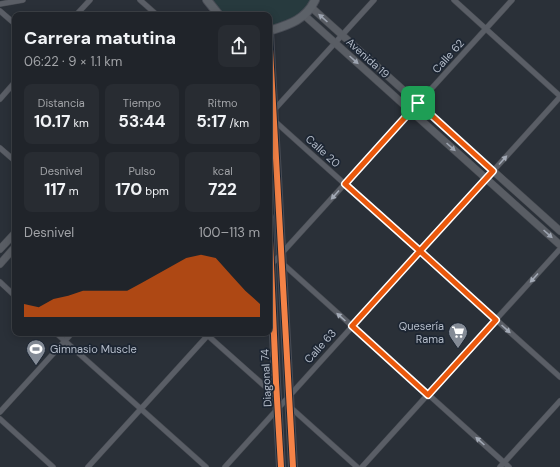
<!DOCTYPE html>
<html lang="es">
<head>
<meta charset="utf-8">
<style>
  body { margin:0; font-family:"DM Sans",sans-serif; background:#282c32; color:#f1f3f6; height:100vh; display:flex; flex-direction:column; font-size:15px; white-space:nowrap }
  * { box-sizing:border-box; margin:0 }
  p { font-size:13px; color:#a2a4a8 }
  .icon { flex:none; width:22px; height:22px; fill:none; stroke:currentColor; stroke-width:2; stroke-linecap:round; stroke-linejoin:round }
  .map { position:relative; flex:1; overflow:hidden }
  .drawer { position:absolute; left:12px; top:12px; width:260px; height:324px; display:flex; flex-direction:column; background:#20242a; border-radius:8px; box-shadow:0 2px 10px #0003,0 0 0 1px #3d4147 }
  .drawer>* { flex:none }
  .pin { position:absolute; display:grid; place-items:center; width:34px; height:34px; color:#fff; margin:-17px; border-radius:8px; box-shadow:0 2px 6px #0006 }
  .round { display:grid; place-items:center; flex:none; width:42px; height:42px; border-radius:8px; background:#282c32 }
  .headline { display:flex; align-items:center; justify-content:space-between; height:68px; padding:0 12px }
  h1 { font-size:18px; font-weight:700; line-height:30px }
  .metrics { display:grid; grid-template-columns:repeat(3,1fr); gap:6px; height:68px; padding:4px 12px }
  .metrics div { display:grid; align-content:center; border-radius:8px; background:#282c32; text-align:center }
  .metrics b { font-size:17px; font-weight:700 }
  .metrics small { font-size:11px; font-weight:400 }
  .metrics p { font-size:11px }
  .chart { height:112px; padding:8px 12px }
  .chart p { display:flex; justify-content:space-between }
  .chart svg { width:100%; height:72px; margin-top:4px; fill:#ea580c; opacity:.7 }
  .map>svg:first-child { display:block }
</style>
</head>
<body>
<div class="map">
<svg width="560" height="467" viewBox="0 0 560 467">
  <rect width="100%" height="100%" fill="#2a3038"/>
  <path fill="#273a3e" d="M210,0h103l-13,15 -31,13v-13h-47z"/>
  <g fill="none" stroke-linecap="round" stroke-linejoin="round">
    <g stroke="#484c53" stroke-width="6">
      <path id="street" d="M140,0l17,15
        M454,0l106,96
        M0,4l23,-4
        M0,11l15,13
        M76,15l14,-15
        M0,99l15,-17
        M274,110l100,-110
        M269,116l291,261
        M0,148l15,13
        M282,263l227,204
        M271,265l241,-265
        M0,282l15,14
        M56,333l150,134
        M205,333l73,65
        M289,406l68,61
        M0,412l72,-79
        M0,419l53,48
        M88,467l121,-133
        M225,467l335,-370
        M362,467l198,-218
        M500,467l60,-66"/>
    </g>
    <g stroke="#484c53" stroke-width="8">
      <path id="secondary" d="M312,8l248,223
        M304,15l256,230
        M0,249l15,-16
        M0,264l15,-17"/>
    </g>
    <g stroke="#484c55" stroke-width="10">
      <path id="primary" d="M207,0l12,15
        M269,31l24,436
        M269,31c19,-6 37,-11 46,-31
        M269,217l7,165 5,85"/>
    </g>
    <use href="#street" stroke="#5a5e66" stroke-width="5"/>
    <use href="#secondary" stroke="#595d64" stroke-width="7"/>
    <use href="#primary" stroke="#5c6168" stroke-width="8"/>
    <g stroke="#1d2633" stroke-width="8">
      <path id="cycleway" d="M269,31l24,436
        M269,217l7,165 5,85"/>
    </g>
    <use href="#cycleway" stroke="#f48246" stroke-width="6"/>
  </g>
  <defs><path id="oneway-solid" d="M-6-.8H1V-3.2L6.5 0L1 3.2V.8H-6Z"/></defs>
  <g fill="#9da4b0">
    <use href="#oneway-solid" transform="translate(323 18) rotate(-138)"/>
    <use href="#oneway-solid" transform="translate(354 60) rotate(42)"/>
    <use href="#oneway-solid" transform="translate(451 147) rotate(42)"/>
    <use href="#oneway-solid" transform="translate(548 234) rotate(42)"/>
  </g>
  <g fill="#a2a9b5">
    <use href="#oneway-solid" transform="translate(503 160) rotate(-48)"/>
    <use href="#oneway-solid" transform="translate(335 195) rotate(132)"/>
    <use href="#oneway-solid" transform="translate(534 278) rotate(132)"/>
    <use href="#oneway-solid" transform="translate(341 317) rotate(-138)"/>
    <use href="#oneway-solid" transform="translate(506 329) rotate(42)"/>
    <use href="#oneway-solid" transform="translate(480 441) rotate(-138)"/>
  </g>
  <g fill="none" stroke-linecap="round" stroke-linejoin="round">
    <g stroke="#fff" stroke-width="8">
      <path id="route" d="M418,103l-73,81 75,67 -68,75 76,69 68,-75 -76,-69 73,-80 -75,-68"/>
    </g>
    <use href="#route" stroke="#ea580c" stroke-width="5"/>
  </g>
  <defs>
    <g id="supermarket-pin" transform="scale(1)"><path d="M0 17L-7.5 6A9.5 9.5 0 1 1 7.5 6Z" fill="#848b96" stroke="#1d2633"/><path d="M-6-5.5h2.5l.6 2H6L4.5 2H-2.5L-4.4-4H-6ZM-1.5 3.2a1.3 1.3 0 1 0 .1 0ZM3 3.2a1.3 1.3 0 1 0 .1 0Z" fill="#fff"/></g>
    <g id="stadium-pin" transform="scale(1)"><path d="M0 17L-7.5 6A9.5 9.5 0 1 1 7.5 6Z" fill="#848b96" stroke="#1d2633"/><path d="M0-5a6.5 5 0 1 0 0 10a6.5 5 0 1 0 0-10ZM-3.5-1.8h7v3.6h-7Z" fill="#fff"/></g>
  </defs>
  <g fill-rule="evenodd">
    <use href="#supermarket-pin" x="458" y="332"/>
    <use href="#stadium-pin" x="36" y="349"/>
  </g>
  <g text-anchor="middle" stroke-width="3.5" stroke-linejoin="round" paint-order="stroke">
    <g font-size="11" fill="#b4bcc9" stroke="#1d2633">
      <text transform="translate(448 56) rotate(-48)" y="4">Calle 62</text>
      <text transform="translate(368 58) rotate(42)" y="4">Avenida 19</text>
      <text transform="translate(323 151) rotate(42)" y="4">Calle 20</text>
      <text transform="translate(320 346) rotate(-48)" y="4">Calle 63</text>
      <text transform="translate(266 378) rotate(-93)" y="4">Diagonal 74</text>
    </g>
    <g font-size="11" fill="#b4bcc9" stroke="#1d2633" text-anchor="end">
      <text x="444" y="330">Quesería<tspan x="444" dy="13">Rama</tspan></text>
      <text x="50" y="353" text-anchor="start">Gimnasio Muscle</text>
    </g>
  </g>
</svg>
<div class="pin" style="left:418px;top:103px;background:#1e9e55"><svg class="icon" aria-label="arrive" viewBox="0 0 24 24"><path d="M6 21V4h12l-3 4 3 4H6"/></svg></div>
<section class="drawer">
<div class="headline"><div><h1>Carrera matutina</h1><p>06:22 · 9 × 1.1 km</p></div><a class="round"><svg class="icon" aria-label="share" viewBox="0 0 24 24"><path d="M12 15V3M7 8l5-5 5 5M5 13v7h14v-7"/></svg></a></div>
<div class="metrics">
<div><p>Distancia</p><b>10.17<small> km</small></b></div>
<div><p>Tiempo</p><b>53:44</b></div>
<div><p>Ritmo</p><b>5:17<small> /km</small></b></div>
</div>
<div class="metrics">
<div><p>Desnivel</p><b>117<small> m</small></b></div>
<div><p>Pulso</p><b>170<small> bpm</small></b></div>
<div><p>kcal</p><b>722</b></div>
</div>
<div class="chart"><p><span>Desnivel</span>100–113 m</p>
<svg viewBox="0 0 160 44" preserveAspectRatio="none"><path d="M0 44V36L10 38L20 33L30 31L40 28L50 28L60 28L70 28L80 23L90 18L100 13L110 8L120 6L130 8L140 18L150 28L160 36V44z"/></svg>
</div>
</section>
</div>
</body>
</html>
